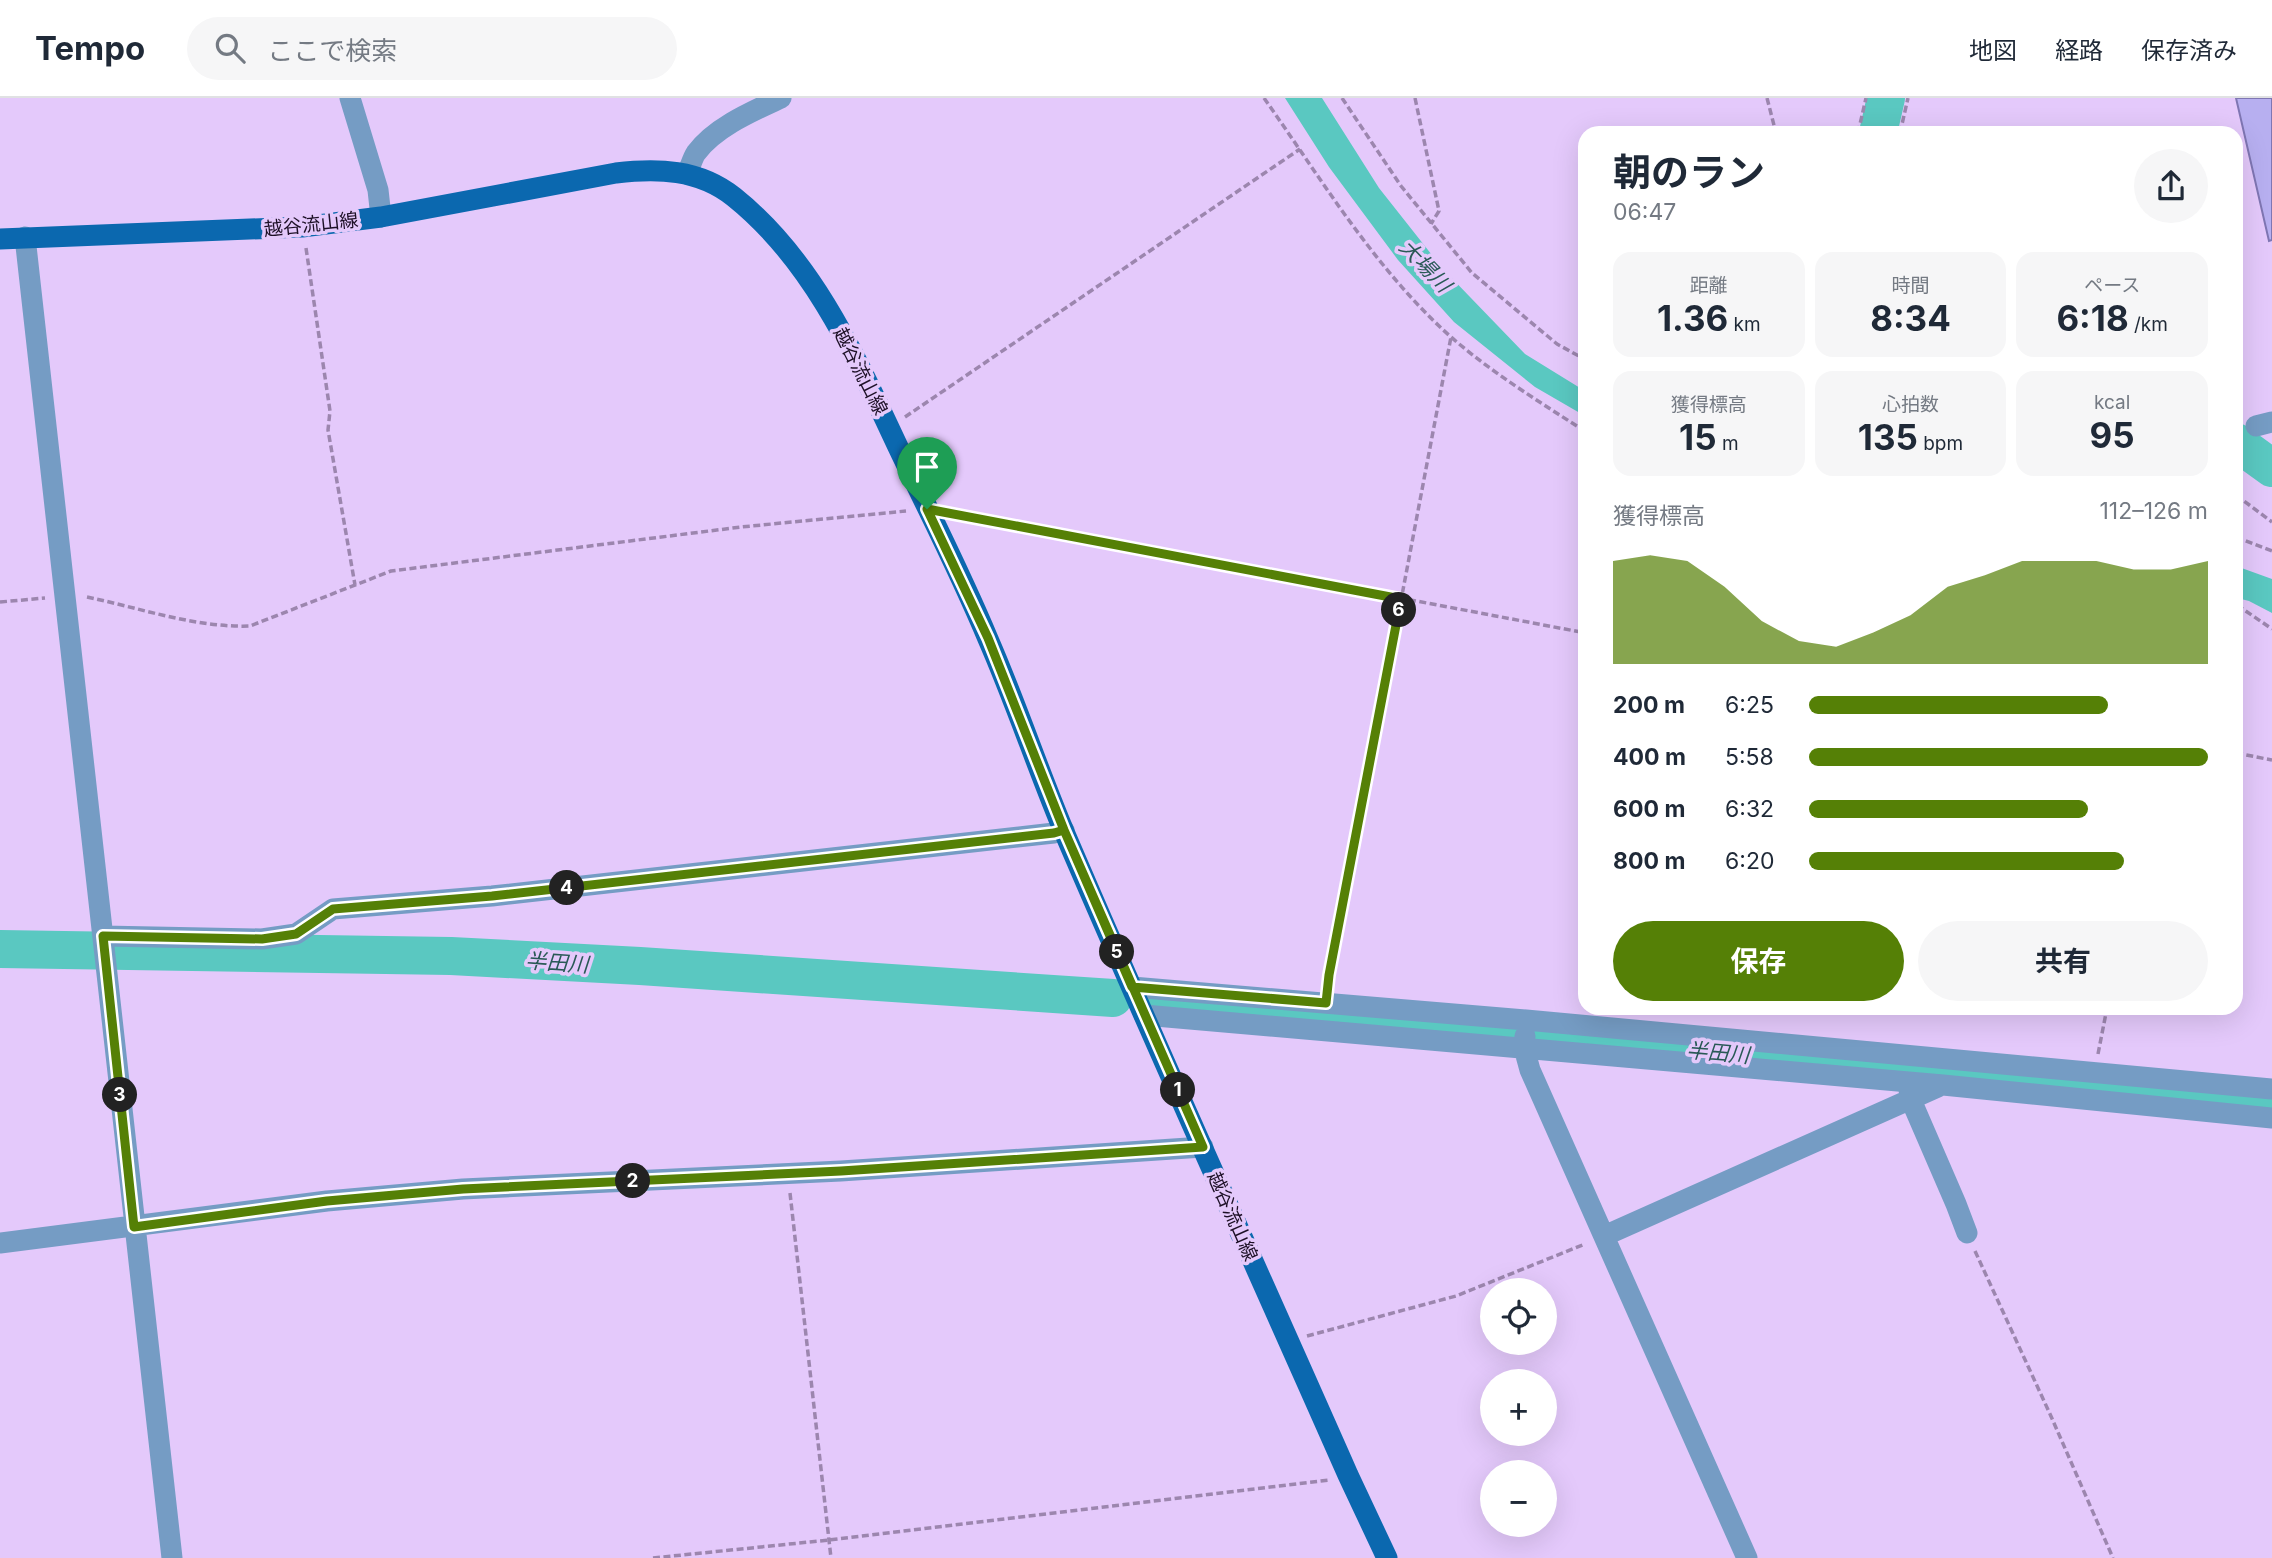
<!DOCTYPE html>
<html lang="ja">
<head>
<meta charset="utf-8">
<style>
  body { margin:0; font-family:Inter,"Noto Sans JP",sans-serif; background:#f6f6f7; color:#1f2937; height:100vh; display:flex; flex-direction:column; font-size:26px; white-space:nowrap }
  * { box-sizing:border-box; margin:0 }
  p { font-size:23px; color:#747a83 }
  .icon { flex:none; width:38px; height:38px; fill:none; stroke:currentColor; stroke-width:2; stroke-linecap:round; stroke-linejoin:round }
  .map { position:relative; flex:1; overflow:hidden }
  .panel { position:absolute; left:1578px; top:28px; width:665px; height:889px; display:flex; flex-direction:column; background:#fff; border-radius:21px; box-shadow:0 7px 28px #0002 }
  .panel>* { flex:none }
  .controls { position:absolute; left:1480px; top:1180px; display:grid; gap:14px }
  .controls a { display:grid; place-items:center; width:77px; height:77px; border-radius:50%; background:#fff; box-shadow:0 7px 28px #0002; font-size:35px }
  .pin { position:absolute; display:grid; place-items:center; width:60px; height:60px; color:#fff; margin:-72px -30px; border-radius:50% 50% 50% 0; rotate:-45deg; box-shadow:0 0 7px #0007 }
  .pin .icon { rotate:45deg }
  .km { position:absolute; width:35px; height:35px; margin:-18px; border-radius:50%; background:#222; color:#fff; font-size:19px; line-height:35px; text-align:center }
  .round { display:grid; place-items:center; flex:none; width:74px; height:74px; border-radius:37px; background:#f6f6f7 }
  .head { display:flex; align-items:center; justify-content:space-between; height:119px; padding:0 35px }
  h1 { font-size:38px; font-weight:700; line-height:52px }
  .stats { display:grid; grid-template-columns:repeat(3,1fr); gap:10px; height:119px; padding:7px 35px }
  .stats div { display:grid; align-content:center; border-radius:18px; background:#f6f6f7; text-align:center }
  .stats b { font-size:35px; font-weight:700 }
  .stats small { font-size:19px; font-weight:400 }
  .stats p { font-size:19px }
  .chart { height:196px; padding:14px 35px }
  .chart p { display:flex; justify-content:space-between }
  .chart svg { width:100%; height:126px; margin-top:7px; fill:#558006; opacity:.7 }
  .primary-button { display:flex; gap:14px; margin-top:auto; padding:14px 35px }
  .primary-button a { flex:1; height:80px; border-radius:42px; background:#558006; color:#fff; font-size:28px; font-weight:700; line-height:80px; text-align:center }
  .primary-button a+a { background:#f6f6f7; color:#1f2937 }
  ul { padding:0 35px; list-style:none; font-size:23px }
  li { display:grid; grid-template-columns:112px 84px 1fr; align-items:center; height:52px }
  li i { height:18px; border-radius:9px; background:#558006 }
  header { display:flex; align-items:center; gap:42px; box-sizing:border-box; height:98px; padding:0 35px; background:#fff; border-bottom:2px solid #e0e1e3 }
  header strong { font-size:33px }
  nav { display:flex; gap:38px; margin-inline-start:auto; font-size:24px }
  .search { width:490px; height:63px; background:#f6f6f7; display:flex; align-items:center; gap:18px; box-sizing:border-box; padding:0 24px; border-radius:38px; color:#747a83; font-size:26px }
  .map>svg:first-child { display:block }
</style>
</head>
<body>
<header>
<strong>Tempo</strong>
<div class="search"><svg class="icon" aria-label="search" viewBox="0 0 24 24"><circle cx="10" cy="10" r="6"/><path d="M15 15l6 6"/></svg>ここで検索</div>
<nav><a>地図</a><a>経路</a><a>保存済み</a></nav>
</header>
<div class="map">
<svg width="2272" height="1460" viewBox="0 0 2272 1460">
  <rect width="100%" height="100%" fill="#e4c9fb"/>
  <path fill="#5ac8c1" d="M1285,0h37l57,90 64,81 82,85 60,37v25l-50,-29 -81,-65 -56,-62 -69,-93z
    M2236,468l36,13v34l-23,-12 -12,-3z"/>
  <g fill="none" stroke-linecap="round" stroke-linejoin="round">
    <path stroke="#5ac8c1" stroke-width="38" d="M1878,35l8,-35
      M2236,344l36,26
      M0,851l451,7 189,10 473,32
      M1164,904l1108,102"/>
  </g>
  <path fill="#b7aff0" stroke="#7f76b3" stroke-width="2" d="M2236,0h36v142l-3,1z"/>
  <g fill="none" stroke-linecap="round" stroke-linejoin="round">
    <path stroke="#9c86ae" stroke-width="3.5" stroke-dasharray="7 3.5" stroke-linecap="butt" d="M1264,0c58,82 111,171 187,239 41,36 89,65 135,95
      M1342,0l59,88 71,87 85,71 29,16
      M1415,0l24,113 -8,13
      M1767,0l9,35
      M1858,35l8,-35
      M1900,35l8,-35
      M306,150l24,163 -2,19 27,155
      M905,319l395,-268
      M2236,397l36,27
      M955,416l631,119
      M2236,439l36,14
      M87,499c53,11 109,31 163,29l141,-55 350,-44 165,-16
      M0,504l45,-4
      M2237,507l35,24
      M2236,655l36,7
      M1328,887l123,-648
      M2098,956l9,-46
      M790,1095l41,365
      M1975,1153l75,163 63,144
      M1307,1238l149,-40 129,-52
      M653,1460l176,-18 500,-60"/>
    <path stroke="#759cc4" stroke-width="21" d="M350,0l28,92 3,27
      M687,76c3,-6 5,-15 9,-21 19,-26 57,-42 85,-55
      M25,139l147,1321
      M2256,328l16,-4
      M103,838l159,3 34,-5 37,-25 159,-13 562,-63 10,-3
      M1132,889l394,33 746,69
      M1144,917l799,70 329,33
      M1525,938l-1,12 6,22 217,488
      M1908,987l3,15 45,104 11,29
      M1604,1138l334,-149
      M0,1145l327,-42 136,-12 378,-18 362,-24"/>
    <path stroke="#0b68af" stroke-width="21" d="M0,141l302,-12 79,-10 235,-44c41,-5 83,-4 118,24 80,64 122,161 165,252 30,63 62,125 89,190 28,64 50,131 77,195 92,215 189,428 283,641l39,83"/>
  </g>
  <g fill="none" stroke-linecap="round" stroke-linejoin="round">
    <g stroke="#fff" stroke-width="14">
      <path id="route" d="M927,411l61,129 76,192 139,317 -362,24 -378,18 -136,12 -193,26 -31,-291 159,3 34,-5 37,-25 159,-13 562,-63 10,-3 68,157 194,16 3,-28 72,-376 -474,-90"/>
    </g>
    <use href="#route" stroke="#558006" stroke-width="9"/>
  </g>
  <g text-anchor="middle" stroke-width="7" stroke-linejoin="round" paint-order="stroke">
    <g font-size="19" fill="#1d1026" stroke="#e4c9fb">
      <text transform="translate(311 126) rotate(-6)" y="7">越谷流山線</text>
      <text transform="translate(861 273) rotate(63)" y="7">越谷流山線</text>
      <text transform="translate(1233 1118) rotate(66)" y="7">越谷流山線</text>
    </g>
    <g font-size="21" font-style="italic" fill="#295956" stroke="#e4c9fb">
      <text transform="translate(1425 168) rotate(46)" y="7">大場川</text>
      <text transform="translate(557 865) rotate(4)" y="7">半田川</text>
      <text transform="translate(1718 955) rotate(5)" y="7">半田川</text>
    </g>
  </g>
</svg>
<div class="controls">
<a><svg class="icon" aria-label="locate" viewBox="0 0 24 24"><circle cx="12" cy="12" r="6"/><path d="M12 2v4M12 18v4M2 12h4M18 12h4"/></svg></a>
<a>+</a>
<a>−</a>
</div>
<div class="pin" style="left:927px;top:411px;background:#1e9e55"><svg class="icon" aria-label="arrive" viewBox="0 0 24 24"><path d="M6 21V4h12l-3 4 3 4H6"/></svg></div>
<b class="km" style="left:1178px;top:992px">1</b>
<b class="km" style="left:633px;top:1083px">2</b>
<b class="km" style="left:120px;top:997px">3</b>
<b class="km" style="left:567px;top:790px">4</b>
<b class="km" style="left:1117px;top:854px">5</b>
<b class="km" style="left:1399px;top:512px">6</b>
<section class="panel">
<div class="head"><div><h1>朝のラン</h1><p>06:47</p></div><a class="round"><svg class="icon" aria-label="share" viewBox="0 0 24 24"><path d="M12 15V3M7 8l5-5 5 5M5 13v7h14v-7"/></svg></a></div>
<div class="stats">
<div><p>距離</p><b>1.36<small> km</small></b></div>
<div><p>時間</p><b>8:34</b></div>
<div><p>ペース</p><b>6:18<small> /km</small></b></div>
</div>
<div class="stats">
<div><p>獲得標高</p><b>15<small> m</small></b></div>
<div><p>心拍数</p><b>135<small> bpm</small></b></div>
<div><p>kcal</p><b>95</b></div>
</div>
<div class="chart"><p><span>獲得標高</span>112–126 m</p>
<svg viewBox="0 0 160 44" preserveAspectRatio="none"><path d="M0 44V8L10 6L20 8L30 17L40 29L50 36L60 38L70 33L80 27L90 17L100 13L110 8L120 8L130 8L140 11L150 11L160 8V44z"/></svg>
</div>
<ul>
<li><b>200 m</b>6:25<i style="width:75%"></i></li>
<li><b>400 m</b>5:58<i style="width:100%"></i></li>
<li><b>600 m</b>6:32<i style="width:70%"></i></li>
<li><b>800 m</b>6:20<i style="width:79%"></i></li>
</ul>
<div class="primary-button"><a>保存</a><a>共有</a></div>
</section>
</div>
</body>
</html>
